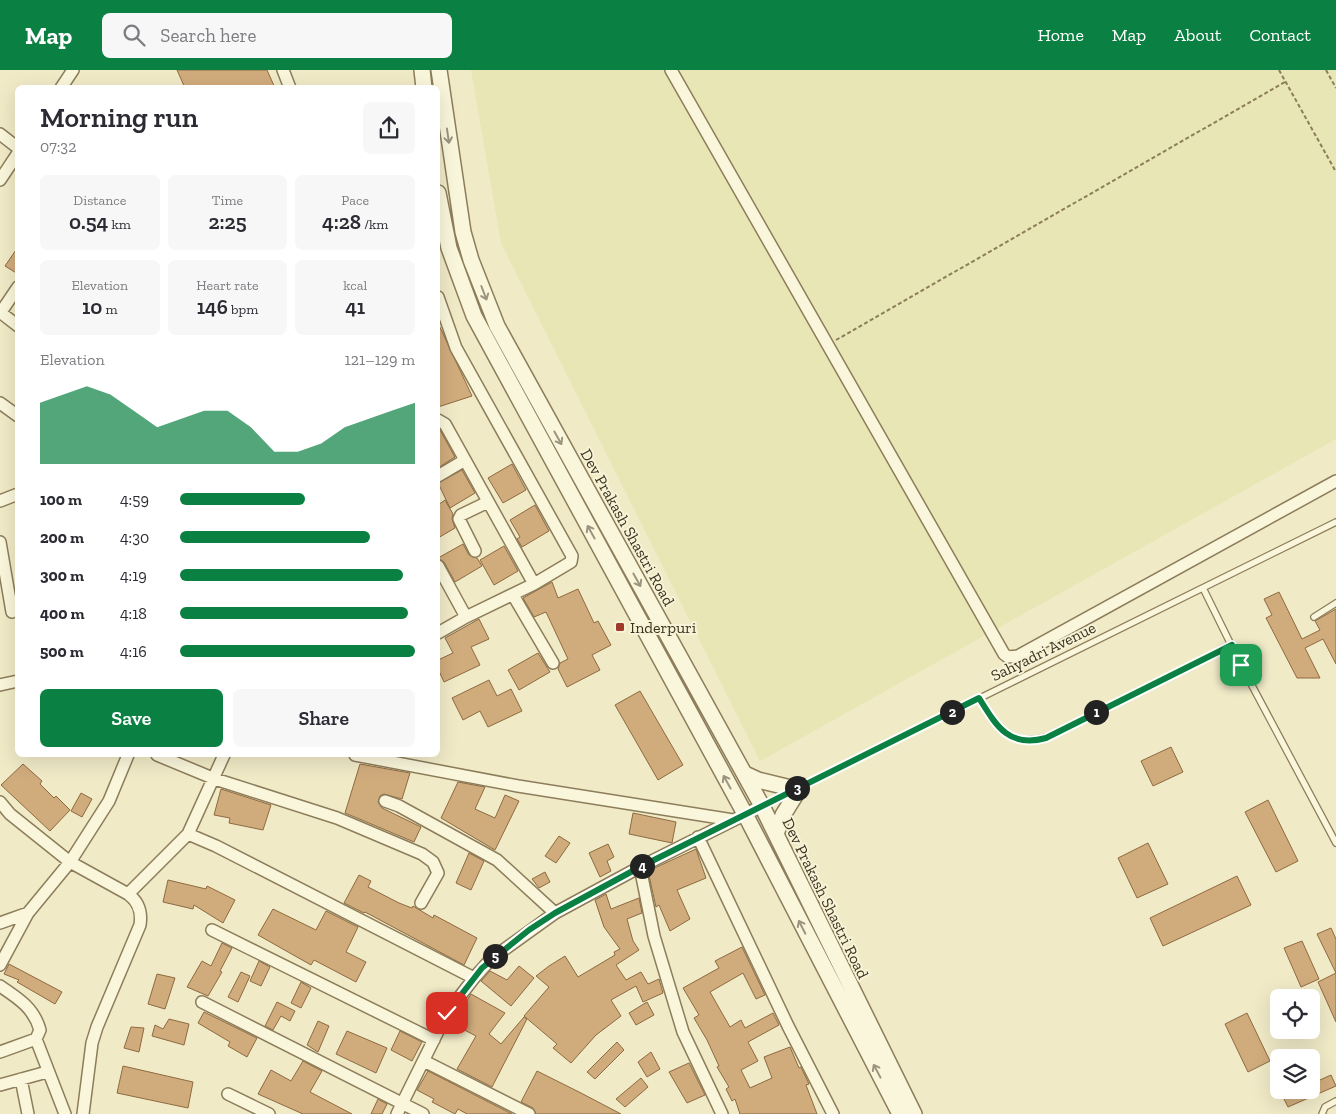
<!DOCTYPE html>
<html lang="en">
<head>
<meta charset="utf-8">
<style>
  body { margin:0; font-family:"Zilla Slab",serif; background:#f7f7f7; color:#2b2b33; height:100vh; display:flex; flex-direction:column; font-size:19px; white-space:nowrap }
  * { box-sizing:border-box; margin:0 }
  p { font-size:16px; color:#7c7c81 }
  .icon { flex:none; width:28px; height:28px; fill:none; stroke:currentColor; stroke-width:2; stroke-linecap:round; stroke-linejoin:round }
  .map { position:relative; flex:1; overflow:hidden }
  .details { position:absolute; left:15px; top:15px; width:425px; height:672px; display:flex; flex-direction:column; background:#fff; border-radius:8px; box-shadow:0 5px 20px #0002 }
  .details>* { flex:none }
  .tools { position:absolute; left:1270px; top:919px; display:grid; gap:10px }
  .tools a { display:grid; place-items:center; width:50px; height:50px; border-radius:8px; background:#fff; box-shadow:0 5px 20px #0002; font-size:25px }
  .pin { position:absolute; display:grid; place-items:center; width:42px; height:42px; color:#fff; margin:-21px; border-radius:10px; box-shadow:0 2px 8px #0006 }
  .km { position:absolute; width:25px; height:25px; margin:-12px; border-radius:50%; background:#222; color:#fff; font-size:14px; line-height:25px; text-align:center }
  .round { display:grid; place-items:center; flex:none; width:52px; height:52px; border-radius:8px; background:#f7f7f7 }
  .head { display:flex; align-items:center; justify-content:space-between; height:85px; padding:0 25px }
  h1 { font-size:28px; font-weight:600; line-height:38px }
  .stats { display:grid; grid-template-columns:repeat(3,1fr); gap:8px; height:85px; padding:5px 25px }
  .stats div { display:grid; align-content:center; border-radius:8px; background:#f7f7f7; text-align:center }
  .stats b { font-size:21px; font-weight:600 }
  .stats small { font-size:14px; font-weight:400 }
  .stats p { font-size:14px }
  .chart { height:140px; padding:10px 25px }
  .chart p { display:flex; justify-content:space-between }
  .chart svg { width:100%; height:90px; margin-top:5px; fill:#0b8043; opacity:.7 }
  .primary-button { display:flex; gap:10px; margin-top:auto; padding:10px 25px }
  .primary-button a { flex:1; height:58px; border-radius:8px; background:#0b8043; color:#fff; font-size:20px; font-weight:600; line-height:58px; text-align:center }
  .primary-button a+a { background:#f7f7f7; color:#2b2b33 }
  ul { padding:0 25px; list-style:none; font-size:16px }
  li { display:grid; grid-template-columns:80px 60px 1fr; align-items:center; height:38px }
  li i { height:12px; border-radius:6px; background:#0b8043 }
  header { display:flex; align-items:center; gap:30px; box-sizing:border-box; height:70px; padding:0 25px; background:#0b8043; color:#fff }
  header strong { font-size:24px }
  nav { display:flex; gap:28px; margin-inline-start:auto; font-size:18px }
  .search { width:350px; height:45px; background:#f7f7f7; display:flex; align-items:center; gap:12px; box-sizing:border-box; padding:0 18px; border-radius:8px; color:#7c7c81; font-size:19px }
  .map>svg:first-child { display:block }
</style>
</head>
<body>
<header>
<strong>Map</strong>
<div class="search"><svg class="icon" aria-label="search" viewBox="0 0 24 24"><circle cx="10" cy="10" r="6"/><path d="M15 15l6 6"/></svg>Search here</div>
<nav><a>Home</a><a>Map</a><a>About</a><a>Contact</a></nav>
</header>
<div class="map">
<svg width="1336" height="1044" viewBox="0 0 1336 1044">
  <rect width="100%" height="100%" fill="#f0eac7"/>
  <path fill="#e7e6b4" d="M471,0h865v369l-576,322 -259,-518z"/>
  <path fill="#d0ab7c" stroke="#8e6a40" d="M177,0h90l8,18h-90z
    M18,177v27l-13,-8z
    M438,253l34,73 -34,11z
    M440,360l15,27 -17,11v-37z
    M512,394l14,26 -23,13 -15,-25z
    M462,400l13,23 -25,15 -12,-25z
    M445,430l8,14 -1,5 3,9 -17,10v-33z
    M535,435l14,26 -27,16 -5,-8 3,-2 -10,-17z
    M463,474l6,11 8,3 5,8 -27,16 -11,-20 -6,-4z
    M504,476l14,25 -24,14 -14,-25z
    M552,512l6,16 20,-9 16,34 4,-2 13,24 -19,10 8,15 -33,17 -9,-18 2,-6 8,-4 -22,-47 -12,5 -11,-19z
    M1279,522l23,47 18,-9 -5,-9 21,-12v55l-13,-25 -18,9 15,30h-23l-31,-60 6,-3 -8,-16z
    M479,549l10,20 -18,8 9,18 -36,17 -6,-13v-9l15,-7 -8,-15z
    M538,583l12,19 -31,18 -11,-20z
    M489,610l8,16 14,-7 11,22 -34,16 -8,-16 -17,9 -11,-22z
    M640,621l43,74 -25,15 -43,-75z
    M1171,677l12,25 -30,14 -12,-25z
    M23,694l19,17 -2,3 14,14 2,-2 14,14 -20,21 -49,-46z
    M360,694l50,9 -8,26 -18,-5 -4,2 -2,6 4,6 39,19 -7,15 -69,-29z
    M458,712l27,5 -10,22 20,9 10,-23 14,6 -24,49 -54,-32z
    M221,719l50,16 -8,25 -34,-7 1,-5 -16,-3z
    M81,723l11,6 -10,18 -11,-6z
    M1268,730l30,61 -22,11 -31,-60z
    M633,743l43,9 -4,21 -43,-9z
    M559,766l11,7 -14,20 -11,-7z
    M1148,773l20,41 -31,14 -19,-40z
    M608,774l6,13 -7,4 4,10 -11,6 -11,-24z
    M696,779l10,29 -29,12 13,29 -20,12 -11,-26 -3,2 -8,-36z
    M469,783l15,8 -13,29 -15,-7z
    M545,802l5,10 -11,6 -7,-9z
    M359,805l12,6 -3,6 31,16 13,5 1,-2 20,12 1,-3 43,23 -13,27 -99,-53 -1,1 -20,-10z
    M1237,806l14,29 -88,41 -13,-28z
    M168,810l38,9 1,-3 28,14 -12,23 -29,-18 -1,4 -30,-7z
    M606,824l5,15 28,-11 3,15 -15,6 6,22 6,9 -23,15 10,15 15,-8 7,12 11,-5 4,14 -20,9 -7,-16 -25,14 10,16 -25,19 -25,28 -18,-15 4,-4 -33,-28 25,-29 -13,-11 13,-10 16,-10 13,21 37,-22 -1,-3 6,-3 -16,-22 -9,-27z
    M273,839l43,21 10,-19 32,16 -12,25 20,10 -10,20 -42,-22 -3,5 -53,-30z
    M1331,858l5,11v34l-19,-39z
    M1302,871l17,38 -18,8 -17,-39z
    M222,873l10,5 -12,23 2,1 -14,24 -21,-9 15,-26 9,5z
    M742,877l23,48 -9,4 -13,-26 -33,19 20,35 11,-7 4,8 28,-15 6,12 -31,17 10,19 -17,9 9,18 22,-10 -8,-21 26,-10 9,21 2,-1 8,17 -3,1 11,29h-77l-5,-15 -3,2 -6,-12 3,-2 -12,-20 2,-1 -12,-26 -13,-22 5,-3 -16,-27 36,-20 -4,-7z
    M259,891l11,6 -9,19 -11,-5z
    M9,894l53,28 -7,12 -38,-22 2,-2 -15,-6z
    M519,896l15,12 -23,28 -30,-25 9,-10 17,9z
    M241,902l9,4 -12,26 -10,-5z
    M1336,903v49l-18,-40z
    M157,904l18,4 -10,31 -17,-5z
    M301,912l10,6 -10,20 -10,-5z
    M471,924l34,19 -16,21 12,10 23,-27 3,2 -35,68 -35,-18 19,-33 -23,-12z
    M277,932l18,9 -5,10 -9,-5 -8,14 -8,-4z
    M647,932l7,13 -18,10 -7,-12z
    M204,942l53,26 -10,19 -19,-11 2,-4 -32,-19z
    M1247,943l23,48 -22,11 -23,-48z
    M169,949l20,5 -5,21 -32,-9 3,-11 8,4z
    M318,951l11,5 -11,26 -11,-7z
    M131,957l13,1 -5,24 -15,-4z
    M347,961l40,17 -11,25 -40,-19z
    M400,961l22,11 -10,19 -21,-11z
    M617,972l7,8 -29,29 -8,-7z
    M651,982l9,17 -13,8 -9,-15z
    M303,991l19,10 -12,21 42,22h-49l-45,-20 13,-24 20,11z
    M689,993l16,32 -18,8 -18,-31z
    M123,996l70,16 -5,26 -71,-15z
    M428,1001l84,43h-45l-9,-5 -3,5 -23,-12 2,-3 -17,-9z
    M537,1001l44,22 40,21h-85l-3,-6 -12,-6z
    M1331,1005l5,11 -48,21 -5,-10 15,-7h13v-6z
    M641,1008l7,9 -23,20 -9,-8z
    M378,1029l9,5 -5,10h-11z"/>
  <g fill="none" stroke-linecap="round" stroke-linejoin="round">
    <g stroke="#8d7d5b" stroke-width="8">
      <path id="service" d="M1203,518l38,77 95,178
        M1314,547l22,-14
        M979,628c17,29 30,50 67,39l186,-92
        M802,716l534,-264
        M762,736l30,-15
        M1322,1044l3,-7 11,-6"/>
    </g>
    <g stroke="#8d7d5b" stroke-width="14">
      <path id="minor" d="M283,0l7,18
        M671,0l333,584 4,3 10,-1 318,-175
        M61,18l12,-18
        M0,64l18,14
        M0,110l18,-27
        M438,227l18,51 116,208 -1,6 -37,22 -89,-160 -7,-4
        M0,242l18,14
        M1,242l17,-25
        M0,333l18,13
        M438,406l27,-16
        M0,431l18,-7
        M0,472l12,70
        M475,481l-16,-32 2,-4 27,-13
        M438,496l28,51 68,-33
        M513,525l40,68
        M438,563l28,-16
        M0,615l18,-4
        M157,685l58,24 122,39 85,36 11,8 5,11 -17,30
        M355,685l163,31 215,34
        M385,731l14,5 98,54 58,53
        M0,732l10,12 60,48 58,32c11,8 14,18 12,31l-43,102 -5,16 -9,71
        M188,764l36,-79
        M698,767l90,189 45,88
        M640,797l14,69 29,96 39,82
        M128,824l60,-60 28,12 258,132
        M0,853l28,-10
        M212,860l222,110
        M0,895l28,-52 42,-51 39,-61 19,-46
        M0,916c18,12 34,22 40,44l-4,9 -36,13
        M202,932l221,112
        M36,969l29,75
        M424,991l105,53
        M21,1009l7,35
        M0,1015l47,-13
        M228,1024l41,20
        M397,1044l50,-101 27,-35 17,-19 64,-46 85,-46 122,-61"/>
    </g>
    <g stroke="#8d7d5b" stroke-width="18">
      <path id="tertiary" d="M422,0l2,18
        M439,0l24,162 8,28 26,66 265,480 152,308
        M438,123l11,55 25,68 271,498 155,300
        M745,704l13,6 37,9
        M776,764l7,-19 18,-29"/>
    </g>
    <path stroke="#8d7d5b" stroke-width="2" stroke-dasharray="4 2.5" stroke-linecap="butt" d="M1279,0l57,102
      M1326,0l10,18
      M836,270l449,-258"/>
    <use href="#service" stroke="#faf6db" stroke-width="5.5"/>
    <use href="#minor" stroke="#faf6db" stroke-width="11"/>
    <use href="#tertiary" stroke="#faf6db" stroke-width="15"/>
  </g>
  <defs><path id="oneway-shaft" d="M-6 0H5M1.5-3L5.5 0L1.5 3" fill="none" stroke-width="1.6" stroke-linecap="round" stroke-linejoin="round" transform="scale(1.25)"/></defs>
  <g stroke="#9c947e">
    <use href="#oneway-shaft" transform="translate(448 66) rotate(82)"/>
    <use href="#oneway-shaft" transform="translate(484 223) rotate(69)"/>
    <use href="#oneway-shaft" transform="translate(558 368) rotate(61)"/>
    <use href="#oneway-shaft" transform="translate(591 462) rotate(-119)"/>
    <use href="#oneway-shaft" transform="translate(637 510) rotate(61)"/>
    <use href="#oneway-shaft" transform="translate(727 712) rotate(-119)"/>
    <use href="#oneway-shaft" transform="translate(802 857) rotate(-117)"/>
    <use href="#oneway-shaft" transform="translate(877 1001) rotate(-118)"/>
  </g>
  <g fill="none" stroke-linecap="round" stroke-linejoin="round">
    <g stroke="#fff" stroke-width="10">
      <path id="route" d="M447,943l35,-45 47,-38 26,-17 85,-46 339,-169c18,29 30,50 67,40l186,-93 9,20"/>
    </g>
    <use href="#route" stroke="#0b8043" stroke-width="6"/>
  </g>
  <rect fill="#9f3929" stroke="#f7f3d7" stroke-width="2" x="615" y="552" width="10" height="10" rx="2.5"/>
  <g text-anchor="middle" stroke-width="4" stroke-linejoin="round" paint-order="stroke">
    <g font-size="16" fill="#3d3220" stroke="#f7f3d7">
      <text transform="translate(628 457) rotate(61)" y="6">Dev Prakash Shastri Road</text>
      <text transform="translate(1043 581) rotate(-26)" y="6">Sahyadri Avenue</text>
      <text transform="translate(826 828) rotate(64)" y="6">Dev Prakash Shastri Road</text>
    </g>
    <g font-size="16" fill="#3d3220" stroke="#f7f3d7" text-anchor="start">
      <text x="630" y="563">Inderpuri</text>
    </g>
  </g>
</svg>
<div class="tools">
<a><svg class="icon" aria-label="locate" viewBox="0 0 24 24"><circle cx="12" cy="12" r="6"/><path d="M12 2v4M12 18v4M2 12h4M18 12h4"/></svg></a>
<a><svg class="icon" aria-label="layers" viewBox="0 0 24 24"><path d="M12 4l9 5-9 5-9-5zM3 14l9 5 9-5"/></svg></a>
</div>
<div class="pin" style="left:1241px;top:595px;background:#1e9e55"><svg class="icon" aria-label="arrive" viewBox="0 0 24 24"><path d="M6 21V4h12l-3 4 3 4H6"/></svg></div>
<div class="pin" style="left:447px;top:943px;background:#d93025"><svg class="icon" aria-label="check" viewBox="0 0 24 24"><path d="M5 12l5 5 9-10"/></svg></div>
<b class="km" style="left:1096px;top:642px">1</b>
<b class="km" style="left:952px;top:642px">2</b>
<b class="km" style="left:797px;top:718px">3</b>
<b class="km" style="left:642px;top:796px">4</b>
<b class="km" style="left:495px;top:886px">5</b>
<section class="details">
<div class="head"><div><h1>Morning run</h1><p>07:32</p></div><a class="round"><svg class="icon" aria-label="share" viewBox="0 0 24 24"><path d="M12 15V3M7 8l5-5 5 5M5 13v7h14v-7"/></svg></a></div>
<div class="stats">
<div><p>Distance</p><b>0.54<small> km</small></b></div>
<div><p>Time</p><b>2:25</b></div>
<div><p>Pace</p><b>4:28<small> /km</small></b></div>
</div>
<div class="stats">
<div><p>Elevation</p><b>10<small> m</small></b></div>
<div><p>Heart rate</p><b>146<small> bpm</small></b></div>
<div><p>kcal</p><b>41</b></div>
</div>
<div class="chart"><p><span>Elevation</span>121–129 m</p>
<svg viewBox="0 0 160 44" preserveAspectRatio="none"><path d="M0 44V14L10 10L20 6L30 10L40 18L50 26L60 22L70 18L80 18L90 26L100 38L110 38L120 34L130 26L140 22L150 18L160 14V44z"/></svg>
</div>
<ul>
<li><b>100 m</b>4:59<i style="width:53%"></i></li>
<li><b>200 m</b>4:30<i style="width:81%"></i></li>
<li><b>300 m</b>4:19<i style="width:95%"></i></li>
<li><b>400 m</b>4:18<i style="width:97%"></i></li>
<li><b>500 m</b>4:16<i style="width:100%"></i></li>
</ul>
<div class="primary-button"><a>Save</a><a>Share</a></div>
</section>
</div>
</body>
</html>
